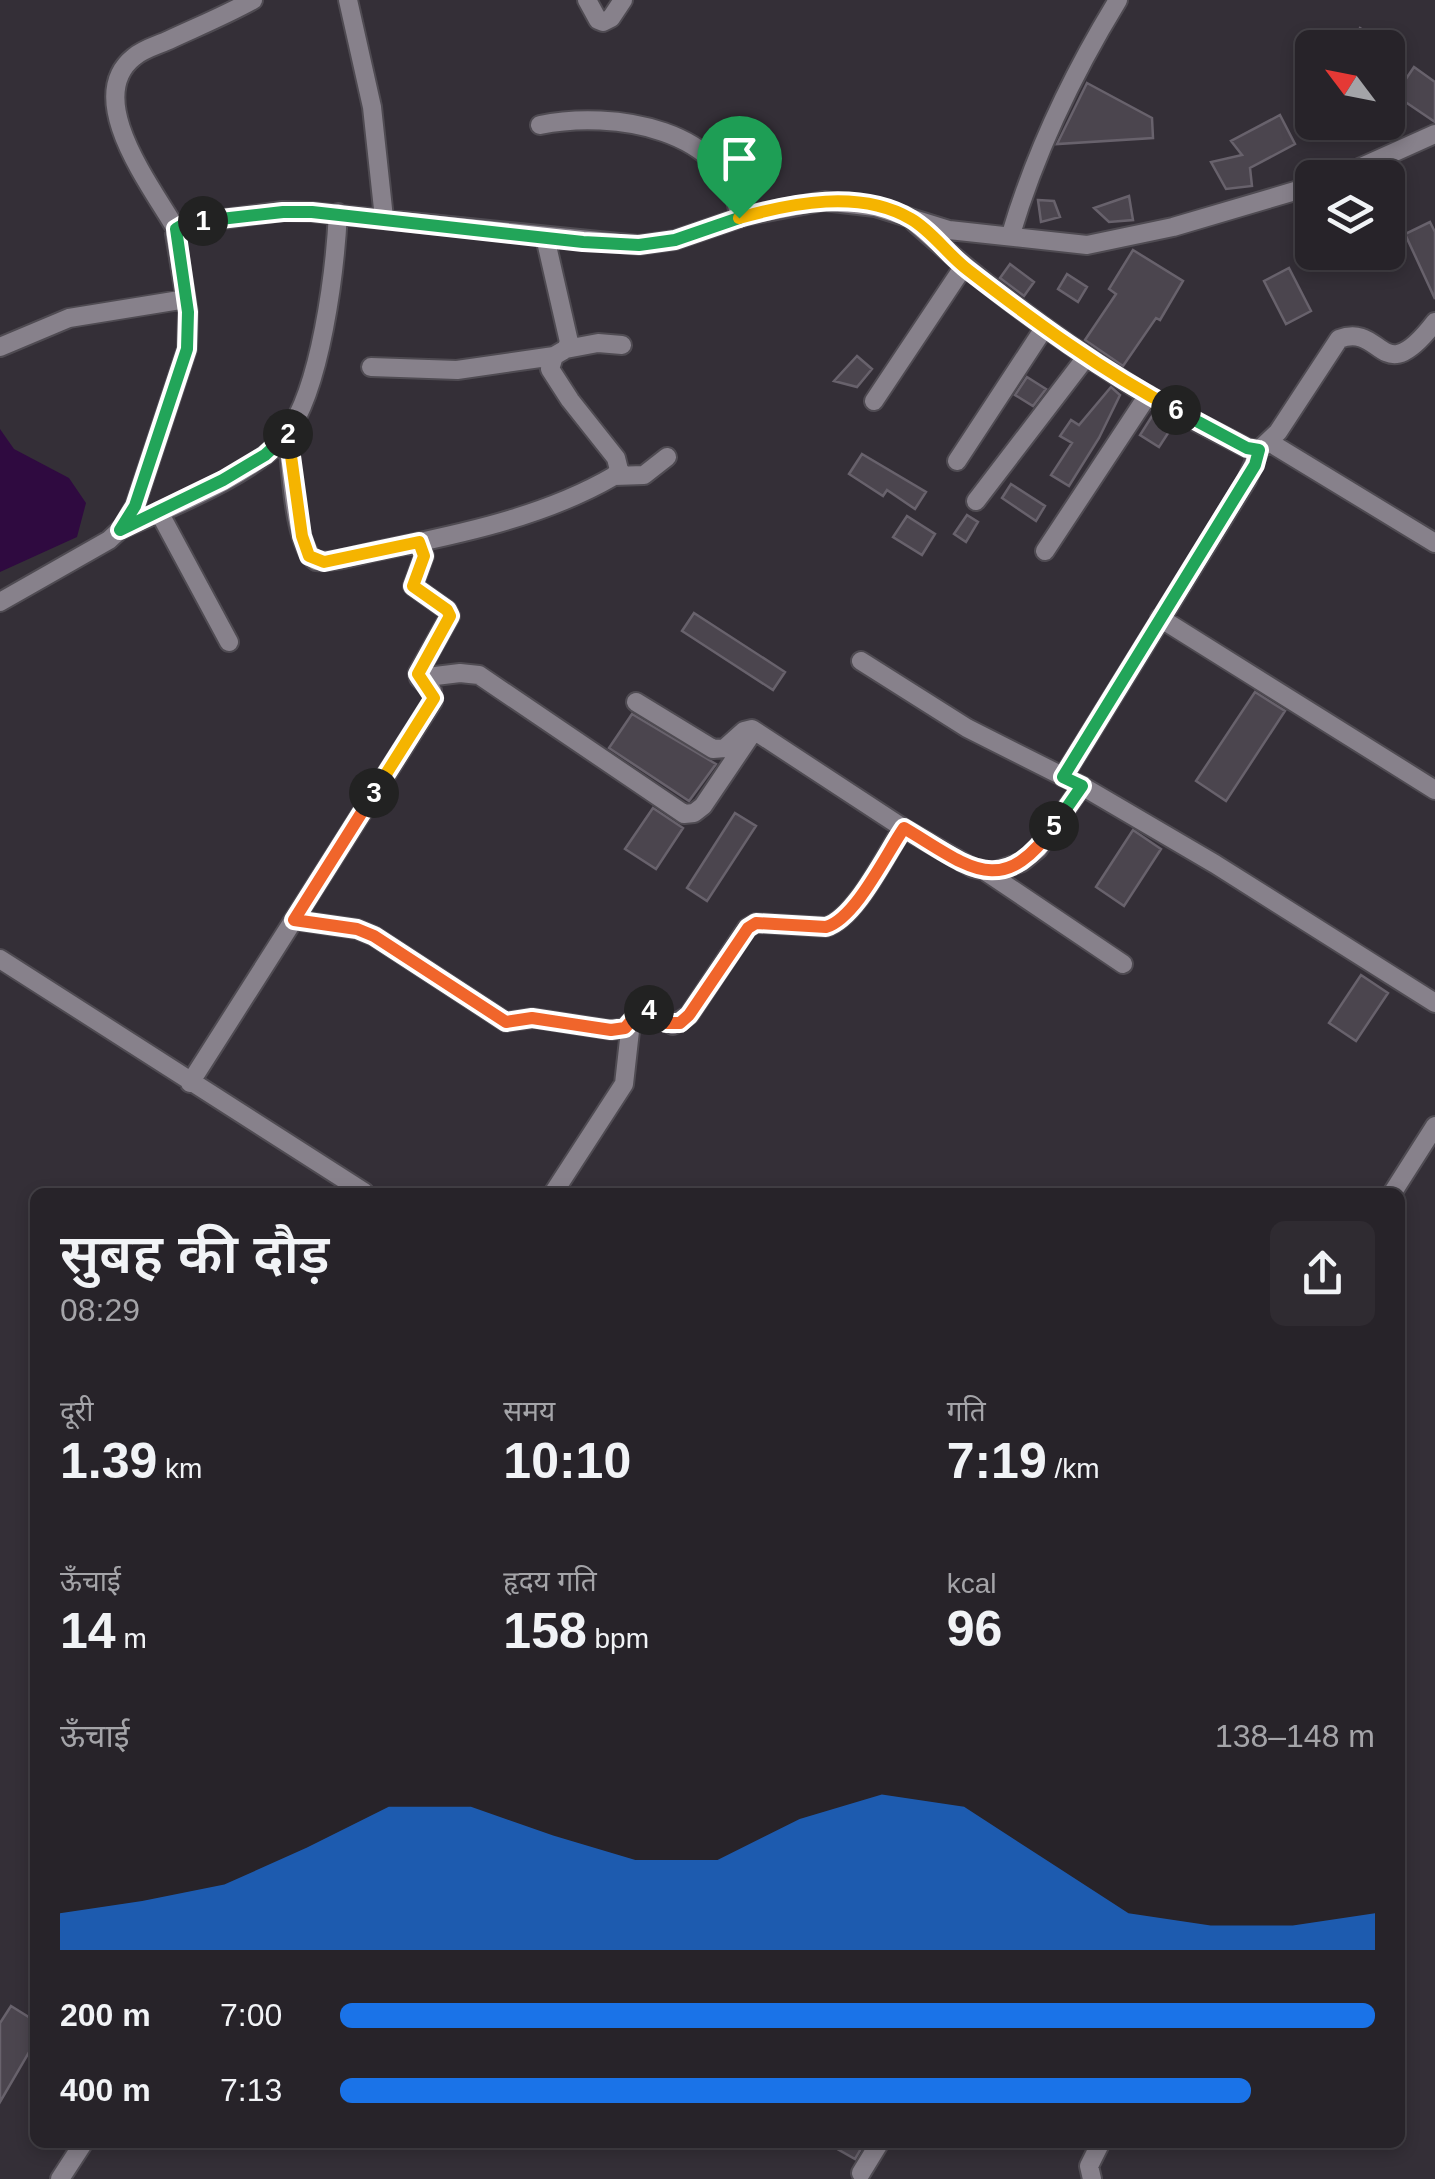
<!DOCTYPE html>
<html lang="hi">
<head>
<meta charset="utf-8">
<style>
  body { margin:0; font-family:Helvetica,"Noto Sans Devanagari",sans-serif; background:#2f2b31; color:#f1f3f6; height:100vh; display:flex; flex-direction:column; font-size:38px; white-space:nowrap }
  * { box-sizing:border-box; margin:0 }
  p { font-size:32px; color:#a4a4a8 }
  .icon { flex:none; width:55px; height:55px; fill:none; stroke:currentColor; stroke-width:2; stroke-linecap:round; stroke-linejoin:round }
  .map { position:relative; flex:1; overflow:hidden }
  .side { position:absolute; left:30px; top:1188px; width:1375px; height:960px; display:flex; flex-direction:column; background:#272329; border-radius:15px; box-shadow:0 5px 15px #0003,0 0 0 2px #434046 }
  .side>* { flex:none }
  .needle { width:65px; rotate:302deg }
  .fabs { position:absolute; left:1295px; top:30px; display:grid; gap:20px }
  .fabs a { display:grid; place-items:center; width:110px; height:110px; border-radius:15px; background:#272329; box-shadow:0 5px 15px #0003,0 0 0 2px #434046; font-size:50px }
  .pin { position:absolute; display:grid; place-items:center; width:85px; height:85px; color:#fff; margin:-102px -42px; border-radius:50% 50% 50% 0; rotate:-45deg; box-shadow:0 0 10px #0007 }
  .pin .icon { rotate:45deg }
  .km { position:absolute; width:50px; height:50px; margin:-25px; border-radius:50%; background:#222; color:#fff; font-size:28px; line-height:50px; text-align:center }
  .round { display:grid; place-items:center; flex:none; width:105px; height:105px; border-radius:15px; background:#2f2b31 }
  .head { display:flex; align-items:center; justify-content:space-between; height:170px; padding:0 30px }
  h1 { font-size:55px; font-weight:600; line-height:75px }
  .stats { display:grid; grid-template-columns:repeat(3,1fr); gap:15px; height:170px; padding:10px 30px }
  .stats div { display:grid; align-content:center }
  .stats b { font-size:50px; font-weight:600 }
  .stats small { font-size:28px; font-weight:400 }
  .stats p { font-size:28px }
  .chart { height:280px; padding:20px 30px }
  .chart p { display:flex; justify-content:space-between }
  .chart svg { width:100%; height:180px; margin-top:10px; fill:#1a73e8; opacity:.7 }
  ul { padding:0 30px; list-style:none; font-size:32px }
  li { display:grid; grid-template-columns:160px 120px 1fr; align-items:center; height:75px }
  li i { height:25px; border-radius:12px; background:#1a73e8 }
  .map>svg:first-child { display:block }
</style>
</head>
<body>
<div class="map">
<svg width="1435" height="2179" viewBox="0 0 1435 2179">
  <rect width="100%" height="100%" fill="#342f37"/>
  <path fill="#2f0a40" d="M0,429l14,20 55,29 17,25 -9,34 -77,35z"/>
  <path fill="#4b454e" stroke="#68626c" stroke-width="2.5" d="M1360,28l32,20h-44z
    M1414,67l21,15v40l-40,-27z
    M1087,83l65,35 1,20 -96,6z
    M1280,115l15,29 -45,24 2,18 -26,3 -15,-27 31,-7 -11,-14z
    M1129,196l4,24 -24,2 -15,-14z
    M1038,200l16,1 6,16 -19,5z
    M1430,222l5,10v67l-30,-65z
    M1133,250l50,31 -23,39 -4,-2 -33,48 -38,-26 31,-46 -7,-5z
    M1010,264l24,18 -10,14 -24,-18z
    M1289,268l22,43 -25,13 -22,-43z
    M1067,274l20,13 -9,15 -20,-13z
    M857,356l15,13 -15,18 -23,-6z
    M1027,377l19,12 -13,17 -18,-11z
    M1111,387l9,8 -21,43 -30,48 -18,-11 21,-32 -12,-7 11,-16 8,5z
    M1154,413l20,11 -15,23 -19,-12z
    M862,454l64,38 -11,17 -28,-19 -4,6 -34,-22z
    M1011,484l34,22 -9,15 -34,-23z
    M967,515l11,7 -12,20 -12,-8z
    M907,516l28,18 -13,21 -29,-18z
    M694,613l91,59 -12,18 -91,-59z
    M1255,692l30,19 -59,90 -30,-20z
    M632,714l84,50 -27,37 -80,-53z
    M653,808l30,20 -27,41 -31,-20z
    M735,813l21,13 -49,75 -20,-13z
    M1133,830l28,19 -37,57 -28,-19z
    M1361,975l27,18 -32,48 -27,-18z
    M11,2006l24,15v21l-35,60v-79z
    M825,2142h40l-10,17z"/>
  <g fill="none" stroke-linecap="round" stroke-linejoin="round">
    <g stroke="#4f4b52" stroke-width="22">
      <path id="minor" d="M348,0l24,107 12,111
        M587,0l11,20 5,2 8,-4 12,-18
        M540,125c72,-15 192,3 199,93
        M1337,178l98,-44
        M914,222c69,62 144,118 223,167 35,22 74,40 110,59l12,2 19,-18 61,-93c45,-17 41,54 96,-17
        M176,229c-24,-42 -94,-131 -42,-172 9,-8 24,-12 35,-17 28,-13 57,-25 84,-40
        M1011,234c25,-84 61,-159 107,-234
        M0,347l69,-29 117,-19
        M566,349l32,-6 24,2
        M371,367l86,3 97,-14
        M874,401l90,-135
        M287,432c4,28 6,114 29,129 19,2 42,-6 61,-10 79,-16 167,-34 237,-75l5,-6 -3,-12 -46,-58 -20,-31 4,-13 12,-7 3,-7 -24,-105
        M1269,442l166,101
        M957,461l82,-125
        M614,476l30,-1 23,-18
        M976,501l111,-145
        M159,512l70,130
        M120,530c46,-21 135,-55 166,-95 35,-46 49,-164 52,-222
        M1045,551l103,-156
        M0,602l109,-62 14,-13 12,-21 52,-157 1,-37 -13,-78 4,-9 104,-14 29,1 327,33 36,-5 70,-24 79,-15 51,6 74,23 138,15 86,-18 139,-41
        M1160,618l275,172
        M861,661l106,67 115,58 133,78 220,139
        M419,678l41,-5 19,2 205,139 10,-1 9,-7 50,-74
        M636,702l77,47 12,-1 19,-17 8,-2 151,99 70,40 20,4 29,-10 16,-13 44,-63
        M1063,777l184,-297 12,-30
        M985,871l138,93
        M294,920l63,9 17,7 132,86 27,-4 78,12 14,-2 19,-19 29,16 16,-10 58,-87 9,-5 70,4c30,-9 60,-73 77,-99
        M0,959l364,233
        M190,1083l243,-382 -1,-11 -13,-12 -1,-5 32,-57 -3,-6 -34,-24 11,-30 -5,-14
        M554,1192l70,-108 7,-62
        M1393,1192l42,-66
        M861,2173l19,-31
        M60,2179l24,-37
        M1092,2179l-3,-13 12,-24"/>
    </g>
    <use href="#minor" stroke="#87818b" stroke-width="18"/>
  </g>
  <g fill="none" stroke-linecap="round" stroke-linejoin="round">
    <g stroke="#fff" stroke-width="20">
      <path id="split-1" d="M203,221l80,-9h29l271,30 56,3 36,-5 64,-22"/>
    </g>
    <g stroke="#fff" stroke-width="20">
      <path id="split-2" d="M203,221l-17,2 -10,6 12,83 -1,37 -52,157 -15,24 103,-50 42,-25 23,-21"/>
    </g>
    <g stroke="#fff" stroke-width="20">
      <path id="split-3" d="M288,434l14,102 7,20 15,6 95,-20 5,14 -11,30 34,24 3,6 -32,58 16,24 -60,95"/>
    </g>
    <g stroke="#fff" stroke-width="20">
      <path id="split-4" d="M374,793l-80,127 63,9 17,7 132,86 26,-4 79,12 14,-2 13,-15 11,-3"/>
    </g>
    <g stroke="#fff" stroke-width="20">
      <path id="split-5" d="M649,1010l17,13h14l9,-8 59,-87 8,-5 70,4c30,-9 60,-73 78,-99 63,37 97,74 150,-2"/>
    </g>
    <g stroke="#fff" stroke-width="20">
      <path id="split-6" d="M1054,826l28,-40 -19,-9 192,-312 4,-15 -12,-2 -71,-38"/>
    </g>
    <g stroke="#fff" stroke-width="20">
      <path id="split-7" d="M739,218c53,-15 121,-29 172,1 21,12 37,36 57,51 66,51 134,101 208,140"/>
    </g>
    <use href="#split-1" stroke="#22a559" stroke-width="12"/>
    <use href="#split-2" stroke="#22a559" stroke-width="12"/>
    <use href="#split-3" stroke="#f5b400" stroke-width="12"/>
    <use href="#split-4" stroke="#f0652b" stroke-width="12"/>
    <use href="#split-5" stroke="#f0652b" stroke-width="12"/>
    <use href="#split-6" stroke="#22a559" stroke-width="12"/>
    <use href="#split-7" stroke="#f5b400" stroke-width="12"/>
  </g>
</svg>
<div class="fabs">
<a><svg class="needle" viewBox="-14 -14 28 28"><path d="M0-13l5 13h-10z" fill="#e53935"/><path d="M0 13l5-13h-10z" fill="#a4a4a8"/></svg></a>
<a><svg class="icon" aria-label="layers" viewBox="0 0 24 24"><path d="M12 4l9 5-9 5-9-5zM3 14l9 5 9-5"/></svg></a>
</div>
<div class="pin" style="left:739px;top:218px;background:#1e9e55"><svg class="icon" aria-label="arrive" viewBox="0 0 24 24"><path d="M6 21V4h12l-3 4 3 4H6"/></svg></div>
<b class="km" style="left:203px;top:221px">1</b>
<b class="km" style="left:288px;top:434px">2</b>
<b class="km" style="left:374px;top:793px">3</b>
<b class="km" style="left:649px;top:1010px">4</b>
<b class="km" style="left:1054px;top:826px">5</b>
<b class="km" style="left:1176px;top:410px">6</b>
<section class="side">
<div class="head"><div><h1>सुबह की दौड़</h1><p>08:29</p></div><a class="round"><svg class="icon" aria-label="share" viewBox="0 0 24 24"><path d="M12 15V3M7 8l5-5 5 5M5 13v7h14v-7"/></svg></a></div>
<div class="stats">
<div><p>दूरी</p><b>1.39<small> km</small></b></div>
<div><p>समय</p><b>10:10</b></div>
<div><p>गति</p><b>7:19<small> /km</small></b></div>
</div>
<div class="stats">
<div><p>ऊँचाई</p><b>14<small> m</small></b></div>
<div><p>हृदय गति</p><b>158<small> bpm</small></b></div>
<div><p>kcal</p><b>96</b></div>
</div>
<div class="chart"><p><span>ऊँचाई</span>138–148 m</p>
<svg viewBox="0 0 160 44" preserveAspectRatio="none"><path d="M0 44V35L10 32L20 28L30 19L40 9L50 9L60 16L70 22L80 22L90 12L100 6L110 9L120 22L130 35L140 38L150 38L160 35V44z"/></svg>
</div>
<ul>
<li><b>200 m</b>7:00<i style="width:100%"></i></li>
<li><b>400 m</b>7:13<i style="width:88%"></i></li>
</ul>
</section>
</div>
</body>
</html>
